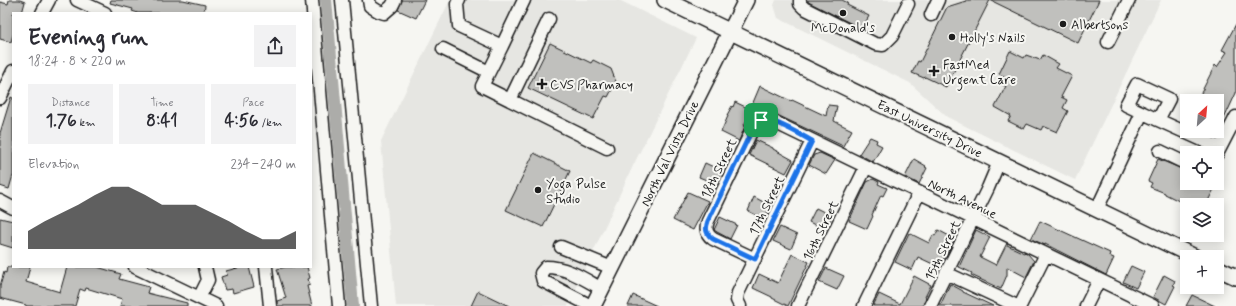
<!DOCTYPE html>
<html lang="en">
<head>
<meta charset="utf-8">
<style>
  body { margin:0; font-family:Mynerve,sans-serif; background:#f2f2f3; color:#2b2b33; height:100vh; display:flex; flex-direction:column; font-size:15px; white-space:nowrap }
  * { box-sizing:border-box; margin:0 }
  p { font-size:13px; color:#7c7c81 }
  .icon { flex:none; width:22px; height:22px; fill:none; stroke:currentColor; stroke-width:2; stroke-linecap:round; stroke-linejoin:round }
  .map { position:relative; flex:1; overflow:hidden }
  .drawer { position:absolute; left:12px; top:12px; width:300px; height:256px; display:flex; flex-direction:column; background:#fff; border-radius:0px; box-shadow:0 2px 10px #0003 }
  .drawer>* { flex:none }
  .needle { width:26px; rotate:26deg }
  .buttons { position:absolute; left:1180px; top:94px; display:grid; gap:8px }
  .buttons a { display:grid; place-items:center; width:44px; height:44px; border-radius:0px; background:#fff; box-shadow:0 2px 10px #0003; font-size:20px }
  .pin { position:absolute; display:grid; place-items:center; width:34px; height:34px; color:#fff; margin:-17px; border-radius:8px; box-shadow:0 2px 6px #0006 }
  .round { display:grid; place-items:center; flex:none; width:42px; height:42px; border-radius:0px; background:#f2f2f3 }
  .headline { display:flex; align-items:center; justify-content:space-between; height:68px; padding:0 16px }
  h1 { font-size:22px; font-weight:800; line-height:30px }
  .stats { display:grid; grid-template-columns:repeat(3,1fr); gap:6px; height:68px; padding:4px 16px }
  .stats div { display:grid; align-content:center; border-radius:0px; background:#f2f2f3; text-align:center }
  .stats b { font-size:17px; font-weight:800 }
  .stats small { font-size:11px; font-weight:400 }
  .stats p { font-size:11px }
  .chart { height:112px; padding:8px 16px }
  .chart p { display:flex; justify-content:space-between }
  .chart svg { width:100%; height:72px; margin-top:4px; fill:#1c1c1c; opacity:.7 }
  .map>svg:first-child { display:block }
</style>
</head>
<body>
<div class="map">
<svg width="1236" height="306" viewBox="0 0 1236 306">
  <rect width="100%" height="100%" fill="#f6f6f2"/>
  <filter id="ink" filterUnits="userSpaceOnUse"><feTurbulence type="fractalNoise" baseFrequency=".025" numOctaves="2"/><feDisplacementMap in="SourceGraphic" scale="8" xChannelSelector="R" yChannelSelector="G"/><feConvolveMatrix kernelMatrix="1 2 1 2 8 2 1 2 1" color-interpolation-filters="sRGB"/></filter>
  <g filter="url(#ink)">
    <path fill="#e6e6e2" d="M450,0h169l77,38 -64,130 -64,138h-172l-15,-165z
      M776,0h385l-86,180 -128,-63 -37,-34 -132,-65 -4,-13z"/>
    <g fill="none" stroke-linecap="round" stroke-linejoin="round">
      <path stroke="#acaca9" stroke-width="12" d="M326,0l27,306"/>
    </g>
    <path fill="#c0c0bd" stroke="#1c1c1c" d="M9,0h11l5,2 -3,11h-9v21l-2,8 -11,-3v-37l8,2z
      M111,0h72l22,5 -1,8h-66l-6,-2 1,-2 -23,-6z
      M402,0h23l-9,18 -18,-8z
      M808,0h34l6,3 -1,2 22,11 -7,13 -54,-27z
      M969,0h21l-44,87 -21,-10 -1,1 -12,-5 6,-12 2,1 27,-55z
      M990,0h109l-21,43z
      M1236,24v69l-19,41v-33h-20l18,-36 2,2 10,-15 -5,-2z
      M550,43l41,20 2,-3 18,9 5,13 -8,15 -3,-1 -12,23 -65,-31z
      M1010,51l14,7 2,-3 14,5 3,-5 16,9 -3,4 16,8 -11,21 6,3 -4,8 5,3 -11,21 -14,-6 -2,4 -14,-6 -3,5 -16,-8 3,-5 -16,-9 11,-21 -6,-2 4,-8 -5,-2z
      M760,86l31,15 1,-1 34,16 2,-11 9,1 -3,15 18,9 -9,16 -68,-32 -23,-9z
      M11,97l2,1v77l-4,14 -9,-3v-53z
      M735,102l17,8 -8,15 1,1 -6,15 -18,-9 7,-16 -1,-1 5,-9 1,1z
      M870,137l7,3 -1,3 6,3 -9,16 -14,-8z
      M756,140l17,8v1l20,11 -7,13 -37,-18z
      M534,153l36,18 -27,56 -37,-17z
      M820,153l15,7 -9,14 -17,-9 5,-10z
      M914,159l12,7 -1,1 2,1 -8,16 -14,-7z
      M1158,159l29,12v12h30l-11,22h-19l-22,-11v-1l-15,-6 2,-4 -4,-2z
      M705,163l17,8 -6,13 -17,-7z
      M873,179l6,3 -1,2 9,4 -4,8 -2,-1 -9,20 1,1 -6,13 -18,-8 18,-39z
      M688,192l20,9 -15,29 -20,-10z
      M754,197l17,9 -7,13 -16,-8z
      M816,208l16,8 -7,14 -16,-8z
      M720,217l17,8 -7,14 -13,-7 -3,-2z
      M0,218l13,3v27l-13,-4z
      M1040,221l70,32 -1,3 5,2 -8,17 -61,-31v1l-14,-6z
      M780,227l17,8 -6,14 -18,-8z
      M938,230l17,9 -16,28 -21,-10 -6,13 -17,-8 14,-29 20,10 4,-8 2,1z
      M976,230l14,7 -10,20 16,8 11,-22v2l17,8 1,-1 3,2 6,7 -8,16 -19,-10v8l-6,14 -30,-14 1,-2 -13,-6z
      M792,254l17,8 -21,44 -16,-8v-1l-19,-9 6,-14 19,9z
      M1131,266l13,6 -8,16 -13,-6z
      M7,267h23l-4,15 34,10 7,-25h30l24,7 -2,5 30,8 -2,6 40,10v3h-67l2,-7 -36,-11 -1,3 -5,-2 -5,17h-49v-1l-26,-7v-12l4,-14 2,1z
      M241,267h8l5,20 -21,6 -1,-4 -7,1 -4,-13 6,-2 -1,-4z
      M286,267h21l3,11 -2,1 2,6 -3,1 5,20h-35v-5l9,-3 -9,-29z
      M826,268l18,8 -7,14 -18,-8z
      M1164,275l11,6 -2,4 2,1 -9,18 -13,-7z
      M914,276l17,9 -6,12h1l-3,9h-50l6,-12 21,10z
      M950,284l13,7v1l30,14h-55l1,-2h2z
      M478,291l31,15h-38z
      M633,295l24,11h-29z
      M1192,295l23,11h-29z"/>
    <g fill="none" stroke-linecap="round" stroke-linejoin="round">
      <g stroke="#1c1c1c" stroke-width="15">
        <path id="minor" d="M77,0l28,13
          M312,0l27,306
          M342,0l29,306
          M369,0l1,6 8,5 6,2 8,-7 3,-6
          M459,0l-2,4 2,22 43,20 22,-46
          M800,0v4l4,4 71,36 8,1 9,-9 16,-32
          M42,13l7,-13
          M931,15l7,-15
          M549,19l-39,81 97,48
          M1108,42l21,-42
          M443,49l46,23 13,-26
          M489,72l-7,14 28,14
          M0,98l13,-27
          M1158,120l-32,-15 11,-21 32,15 -11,21 62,28
          M1160,151l27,13
          M1217,154l19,-37
          M0,201l13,7
          M1097,209l45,-96
          M561,247l51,21
          M755,259l-42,-20c-7,-5 -8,-10 -5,-18l45,-93c5,-8 11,-10 19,-7l381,185
          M135,267l81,39
          M266,267l4,39
          M946,273l71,33
          M199,298l9,-18 -3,-13
          M591,306l-48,-25 -2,-8 5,-6c21,0 38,12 56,22
          M740,306l-3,-6 1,-7 74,-152
          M798,306l68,-139
          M864,306l55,-113
          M930,306l58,-118 11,-26
          M1020,306l26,-52
          M1086,306l13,-26"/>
      </g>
      <g stroke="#1c1c1c" stroke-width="18">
        <path id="major" d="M665,0l530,257
          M1217,268l19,9
          M593,306l153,-306"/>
      </g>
      <use href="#minor" stroke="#f6f6f2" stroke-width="12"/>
      <use href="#major" stroke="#f6f6f2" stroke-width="15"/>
    </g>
  </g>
  <g fill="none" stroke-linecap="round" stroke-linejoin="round" filter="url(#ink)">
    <g stroke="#fff" stroke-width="8">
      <path id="route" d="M761,120c12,-2 40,15 51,21l-57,118 -42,-20c-7,-5 -8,-10 -5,-18l45,-93z"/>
    </g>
    <use href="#route" stroke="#1a73e8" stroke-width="5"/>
  </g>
  <g fill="#1c1c1c" stroke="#f6f6f2" stroke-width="1.5">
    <circle cx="843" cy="13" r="4"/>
    <circle cx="1063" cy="24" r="4"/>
    <circle cx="952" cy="37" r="4"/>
    <path d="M932 65h4v4h4v4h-4v4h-4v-4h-4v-4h4z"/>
    <path d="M540 78h4v4h4v4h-4v4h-4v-4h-4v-4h4z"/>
    <circle cx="538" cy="190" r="4"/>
  </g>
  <g text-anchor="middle" stroke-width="4" stroke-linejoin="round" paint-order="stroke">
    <g font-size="13" fill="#1c1c1c" stroke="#f6f6f2" text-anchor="start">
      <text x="1071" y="29">Albertsons</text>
      <text x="843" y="32" text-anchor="middle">McDonald's</text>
      <text x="960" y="42">Holly's Nails</text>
      <text x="943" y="69">FastMed<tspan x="943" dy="15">Urgent Care</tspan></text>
      <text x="550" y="89">CVS Pharmacy</text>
      <text x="546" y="188">Yoga Pulse<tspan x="546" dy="15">Studio</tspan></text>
    </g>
    <g font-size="13" fill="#1c1c1c" stroke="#f6f6f2">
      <text transform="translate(930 128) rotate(26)" y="5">East University Drive</text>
      <text transform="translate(669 153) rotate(-64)" y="5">North Val Vista Drive</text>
      <text transform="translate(718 168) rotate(-64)" y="5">18th Street</text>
      <text transform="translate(963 198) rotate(26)" y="5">North Avenue</text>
      <text transform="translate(766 205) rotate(-64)" y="5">17th Street</text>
      <text transform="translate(820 230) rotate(-64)" y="5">16th Street</text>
      <text transform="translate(942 250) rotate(-64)" y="5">15th Street</text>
    </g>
  </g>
</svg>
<div class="buttons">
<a><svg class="needle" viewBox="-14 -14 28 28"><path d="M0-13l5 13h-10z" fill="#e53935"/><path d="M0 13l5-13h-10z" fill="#7c7c81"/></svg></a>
<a><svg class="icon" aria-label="locate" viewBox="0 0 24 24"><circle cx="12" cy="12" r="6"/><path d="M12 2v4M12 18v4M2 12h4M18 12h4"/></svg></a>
<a><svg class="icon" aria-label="layers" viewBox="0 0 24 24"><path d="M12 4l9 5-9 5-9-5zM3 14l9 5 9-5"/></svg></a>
<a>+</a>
</div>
<div class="pin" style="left:761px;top:120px;background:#1e9e55"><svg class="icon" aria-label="arrive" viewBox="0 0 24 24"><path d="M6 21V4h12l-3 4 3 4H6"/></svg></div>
<section class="drawer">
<div class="headline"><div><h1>Evening run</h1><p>18:24 · 8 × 220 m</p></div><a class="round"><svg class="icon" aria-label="share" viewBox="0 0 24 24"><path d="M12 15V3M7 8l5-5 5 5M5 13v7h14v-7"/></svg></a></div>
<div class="stats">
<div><p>Distance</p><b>1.76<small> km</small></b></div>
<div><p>Time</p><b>8:41</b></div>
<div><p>Pace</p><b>4:56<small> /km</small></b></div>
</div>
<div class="chart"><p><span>Elevation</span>234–240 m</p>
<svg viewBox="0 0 160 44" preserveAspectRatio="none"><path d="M0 44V33L10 27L20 22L30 17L40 11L50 6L60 6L70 11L80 17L90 17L100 17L110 22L120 27L130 33L140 38L150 38L160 33V44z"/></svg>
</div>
</section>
</div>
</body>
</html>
